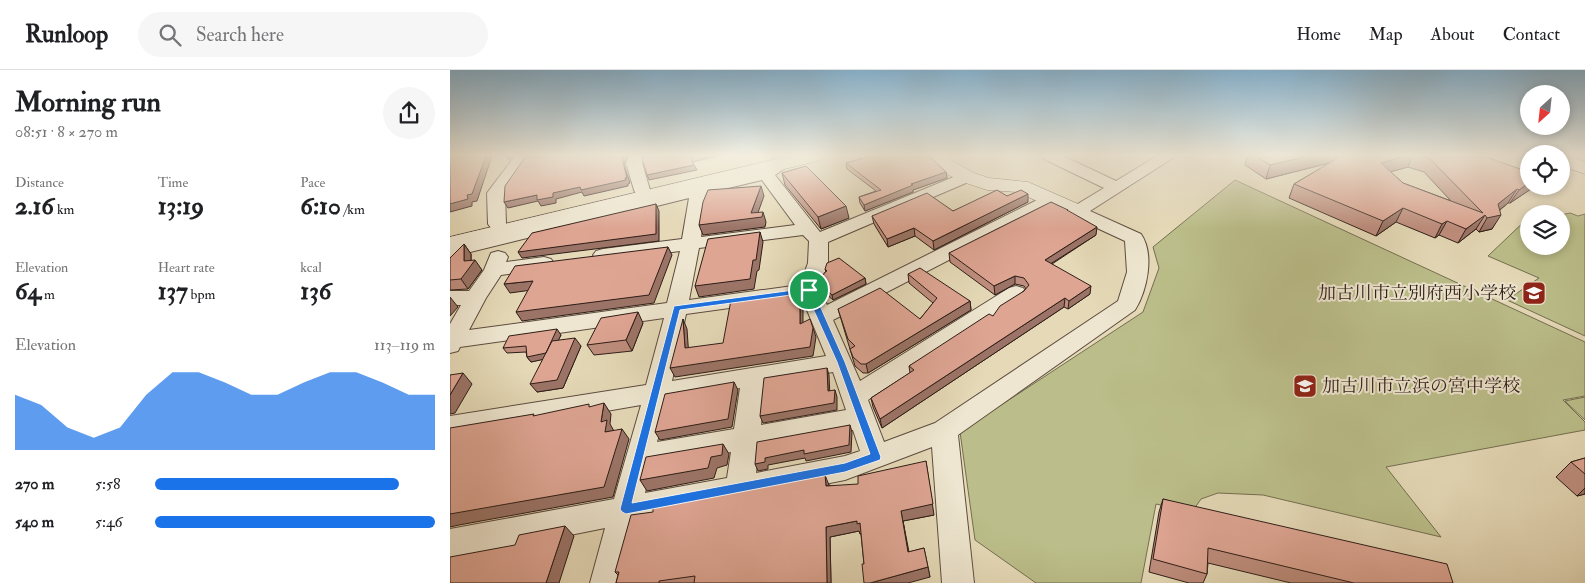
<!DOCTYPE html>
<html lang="en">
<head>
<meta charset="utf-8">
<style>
  body { margin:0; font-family:"IM FELL Double Pica","Noto Serif JP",serif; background:#f6f6f6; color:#202124; height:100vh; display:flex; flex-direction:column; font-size:19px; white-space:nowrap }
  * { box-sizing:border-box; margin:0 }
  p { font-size:16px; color:#757577 }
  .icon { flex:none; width:28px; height:28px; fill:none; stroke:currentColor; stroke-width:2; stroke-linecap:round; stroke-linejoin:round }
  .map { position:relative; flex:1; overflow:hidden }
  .details { display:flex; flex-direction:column; background:#fff; width:450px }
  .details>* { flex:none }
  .needle { width:32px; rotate:207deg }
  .tools { position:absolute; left:1070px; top:15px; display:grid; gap:10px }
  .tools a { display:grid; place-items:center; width:50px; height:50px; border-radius:50%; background:#fff; box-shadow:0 2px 8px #0003; font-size:25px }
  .pin { position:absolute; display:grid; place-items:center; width:42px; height:42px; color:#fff; margin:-21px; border:2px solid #fff; border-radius:50%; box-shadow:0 1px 5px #0007 }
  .round { display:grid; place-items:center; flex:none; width:52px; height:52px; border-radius:26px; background:#f6f6f6 }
  .summary { display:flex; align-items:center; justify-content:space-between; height:85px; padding:0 15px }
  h1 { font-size:28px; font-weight:800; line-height:38px }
  .stats { display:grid; grid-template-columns:repeat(3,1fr); gap:8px; height:85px; padding:5px 15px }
  .stats div { display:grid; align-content:center }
  .stats b { font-size:25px; font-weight:800 }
  .stats small { font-size:14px; font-weight:400 }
  .stats p { font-size:14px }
  .chart { height:140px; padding:10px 15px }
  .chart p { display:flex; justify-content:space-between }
  .chart svg { width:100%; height:90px; margin-top:5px; fill:#1a73e8; opacity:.7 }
  ul { padding:0 15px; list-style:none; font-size:16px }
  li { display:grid; grid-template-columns:80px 60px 1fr; align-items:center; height:38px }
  li i { height:12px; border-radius:6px; background:#1a73e8 }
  header { display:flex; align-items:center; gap:30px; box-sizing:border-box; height:70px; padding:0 25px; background:#fff; border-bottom:1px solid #e0e0e0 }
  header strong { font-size:24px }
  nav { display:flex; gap:28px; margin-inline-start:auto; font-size:18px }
  .search { width:350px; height:45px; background:#f6f6f6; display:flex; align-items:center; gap:12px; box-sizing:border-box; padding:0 18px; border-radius:28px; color:#757577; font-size:19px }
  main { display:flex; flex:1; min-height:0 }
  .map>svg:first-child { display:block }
</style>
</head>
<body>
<header>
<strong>Runloop</strong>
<div class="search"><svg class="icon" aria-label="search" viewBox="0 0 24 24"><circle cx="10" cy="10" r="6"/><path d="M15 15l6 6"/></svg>Search here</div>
<nav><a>Home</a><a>Map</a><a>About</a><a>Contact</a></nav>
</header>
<main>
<section class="details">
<div class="summary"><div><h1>Morning run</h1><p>08:51 · 8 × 270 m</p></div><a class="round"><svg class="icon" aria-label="share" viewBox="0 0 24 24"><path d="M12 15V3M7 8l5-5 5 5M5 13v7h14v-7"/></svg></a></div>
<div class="stats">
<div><p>Distance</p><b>2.16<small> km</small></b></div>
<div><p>Time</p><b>13:19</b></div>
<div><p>Pace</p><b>6:10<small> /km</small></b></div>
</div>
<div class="stats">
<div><p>Elevation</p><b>64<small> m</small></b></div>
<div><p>Heart rate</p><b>137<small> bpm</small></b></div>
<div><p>kcal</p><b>136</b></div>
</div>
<div class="chart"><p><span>Elevation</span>113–119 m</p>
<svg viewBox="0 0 160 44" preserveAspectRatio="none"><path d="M0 44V17L10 22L20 33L30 38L40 33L50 17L60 6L70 6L80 11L90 17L100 17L110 11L120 6L130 6L140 11L150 17L160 17V44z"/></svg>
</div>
<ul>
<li><b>270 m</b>5:58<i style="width:87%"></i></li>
<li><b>540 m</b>5:46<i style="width:100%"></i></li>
</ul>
</section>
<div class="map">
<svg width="1135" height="513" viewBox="0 0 1135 513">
  <rect width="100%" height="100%" fill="#e5d9b7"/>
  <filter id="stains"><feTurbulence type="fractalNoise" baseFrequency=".004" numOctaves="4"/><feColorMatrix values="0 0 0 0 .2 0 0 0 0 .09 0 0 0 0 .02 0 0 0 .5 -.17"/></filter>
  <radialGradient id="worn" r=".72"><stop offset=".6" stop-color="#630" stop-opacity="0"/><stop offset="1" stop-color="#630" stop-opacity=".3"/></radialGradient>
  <path fill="#bbbe8a" stroke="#746e50" d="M785,110l350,162v54l-22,4 22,22v8l-199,37 55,70 -178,-42 -45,-2 -17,6 -9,13 -36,-8 -15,79h-105l-61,-43 -15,-108 183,-120 16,-44 -6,-21z
    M1120,143l8,3 7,-2v122l-78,-36 32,-22 -51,-22 41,-39v29h32v-31z
    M1135,327v23l-20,-19z"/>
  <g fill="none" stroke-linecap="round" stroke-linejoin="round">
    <g stroke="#5c4c3f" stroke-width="2">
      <path id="minor" d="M65,86h16l-26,37 1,31 -3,4 -6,2 -6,-2 -3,-4 -1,-31z
        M179,86h16l-3,7 8,27 -2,4h-12l-2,-4 -8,-27z
        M592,86h21l53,25 41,-25h19l-86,55 51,23c14,20 6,57 -6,76l-177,125 16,148h-32l-10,-136 -87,33 -207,41 -16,62h-32l15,-55 -155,31v-30l164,-30 27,-94 -191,33v-22l196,-31 18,-67 -204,29 -2,4 -8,2v-29l11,-19h-11v-14h19l15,-21 7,-17 7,-2 7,2 3,4 -2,5 38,-5 7,2 3,4 -3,4 -7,2 -43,6 -15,23 -17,32 198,-27 13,-52 -77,10 -7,-2 -3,-4 3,-4 7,-2 79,-10 7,-41 -239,59v-12l310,-75 25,-12 6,2 2,3 -18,12 45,57 141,-58h12l2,3 -2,3 -145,62v21l-8,27 7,15 218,-109 6,-1 6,1 3,4 -3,4 -224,116 27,61 149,-93 7,-2 7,2 4,5 -4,5 -155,102 16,42 51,-19 183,-122 9,-29 -2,-31 -54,-25 -3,-4 3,-4 33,-20 -60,-29zM312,110l33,45 -94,12 6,-44zM353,165l6,6 -1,22 -8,22 -111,15 10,-52zM352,228l24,58 -154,25 14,-67zM383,302l13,38 -85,15 4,-42zM290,318l-6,41 -77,13 11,-42zM403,360l7,21 -15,5 -89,17 3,-26zM281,382l-4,26 -82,15 6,-27z"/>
    </g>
    <g stroke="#5c4c3f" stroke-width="1">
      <path id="tertiary" d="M339,86h34l-2,4 -371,91v-14z
        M479,86h19l4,5 22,12 15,5 39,4 57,25 3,5 -3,5 -8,2 -60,-27 -30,-2 -27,-9 -22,-12z"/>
    </g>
    <g stroke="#2e1d17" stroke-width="1">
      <path id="secondary" d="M1111,86h8l16,6v12l-24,-8z"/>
    </g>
    <use href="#minor" fill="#eee6d0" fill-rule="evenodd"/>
    <use href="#tertiary" fill="#eee6d0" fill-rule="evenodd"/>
    <use href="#secondary" fill="#eee6d0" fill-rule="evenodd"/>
  </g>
  <path fill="#bf8e7e" stroke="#2e1d17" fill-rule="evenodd" d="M797,86h236l48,33 -21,14h-2l-8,7 -8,19 -13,3 -3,-3 -18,14 -19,-8 -4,3 -39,-16 -20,14 -87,-38 5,-14 36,-21 -64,16 -21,-14zM958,97l16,5 27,29 -48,-18 -13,-11z
    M396,93l100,9 1,6 -34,12v2l-48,19 -5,-8 -1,-6 17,-6 -29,-22z
    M332,103l67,45 -28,11 -36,-44z
    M557,126l21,6 -94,48 -19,-14 -27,11 -14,-23 -2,-8 81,-5z
    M618,141l28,24 -44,29 38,30 -22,15 -4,-2 -182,121 -9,-21 -2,-9 39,-25 -1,-7 84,-50 33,-27 -2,-3 -9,-2 -20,11 -45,-33 -1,-9z
    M14,174l7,10v6l11,10 -14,19 -18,1v-32z
    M375,199l40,9 1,6 -33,16 -11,-10 -1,-5 5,-13z
    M458,204l62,27 1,9 -103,63h-5l-8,-7 -17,-57 82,10 13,-16 -24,-20z
    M193,253l-11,28 -38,4 -7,-10z
    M111,265l-3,5 23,6 -18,42 -26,4 6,-33 -12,3 -4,-5 -1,-5 -19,1 -4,-5z
    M1135,388v36l-8,2 -21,-19 15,-15z
    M379,415l105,30 -31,6 6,31 15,-4 6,29 -66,-13 -3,-30h-1l-1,-3 -29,6 1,46h-215l2,-8 -3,-3z
    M713,429l290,84h-162l-83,-20 -1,11 -4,9h-14l-40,-11 10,-60z"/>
  <path fill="#9b7467" stroke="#2e1d17" d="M36,86h6l-15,45 -5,1v4l-22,6v-8l17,-9z
    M57,86h6l-4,4z
    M173,86h5l-4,8 6,19 -2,1v2l-44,10 -2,-4 -26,7v4l-15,3 -3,-5 -30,7 -4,-6 33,-7 16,-2 69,-35z
    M244,86h24l-26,6 -2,-5z
    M858,86h48l-90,23 4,-14z
    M955,86h7l-4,11 -33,9 6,-13z
    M244,95l3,5 -48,10 -2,-5z
    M496,102l1,6 -34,12v2l-48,19 -1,-6 47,-21z
    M1079,113v3h4l-2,3 -21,14 9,-13z
    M311,116l3,10 -8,22 7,-6 3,10 -1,5 -62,8 -4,-10 52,-12z
    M1067,119l-9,14 -16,13 9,-1 -9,14 -13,3 8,-14 11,-14z
    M578,124v8l-94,48 -1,-9z
    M206,134l3,7v30l-137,17 -4,-6z
    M396,136l3,12 -28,11 -3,-12z
    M953,138l-7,14 -20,14 7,-15z
    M1035,145l-9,14 -18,14 8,-14z
    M997,151l-8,14 -4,3 7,-14z
    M647,157l-1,8 -52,33 1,-8z
    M464,158l1,8 -27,11 -1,-8z
    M310,162l3,10 -4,28 -2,1 -3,18 -55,8 -4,-11 58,-26z
    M14,174l7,10v11l4,-5 7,10 -14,19 -7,-10 3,-18z
    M218,177l4,8 -18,48 -132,18 -6,-9z
    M565,206v8l-20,11 -1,-9z
    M415,208l1,6 -33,16 -1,-5z
    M83,211l6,8 -29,4 -6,-9z
    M641,216l-1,8 -22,15 1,-8z
    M0,227l8,10 -8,9z
    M350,227l3,9v28l-3,-10z
    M615,228l-1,9 -182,121 -2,-9z
    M520,231l1,9 -103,63 -2,-9z
    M188,242l5,11 -11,28 -6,-11z
    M233,249l4,10 2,29 -4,-10z
    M363,258l3,9 -3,19 -138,21 -5,-9z
    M107,259l4,6 -11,23 -19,4 -4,-5z
    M125,268l6,8 -18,42 -26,4 -7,-8z
    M377,298l2,7 1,23 -2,-7z
    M13,303l9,11 -17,29 -5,1v-19z
    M284,312l4,8 -6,37 -72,13 -5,-8z
    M385,320l2,7v13l-74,13 -3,-7z
    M154,333l7,11 -1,10 4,7 -9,1 -4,-10z
    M400,355l2,7 -1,20 -45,9 -1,-3 -37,7v4l-10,2 -3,-7 10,-6z
    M172,359l7,10 -16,58 -154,28 -9,2v-13z
    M273,374l6,10 -2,11 -10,3 -3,10 -67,13 -7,-11 71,-23z
    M476,391l8,54 -31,6 7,41 -9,-51z
    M375,405l4,10 -3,1z
    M1135,418v6l-8,2z
    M407,451l3,2 3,10 -3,1 -1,-3 -29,6 1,46h-4l-1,-56z
    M115,456l9,10 -15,47h-13z
    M478,497l2,10 -22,6h-38z"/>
  <path fill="#dea593" stroke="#2e1d17" d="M9,86h27l-14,38 -5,1 1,4 -18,5v-47z
    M76,86h97l-1,2 5,20h-2l1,2 -45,10 -1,-3 -27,6v4l-16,3v-5l-33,7 1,-16z
    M192,86h52l-4,1 4,8 -47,10 -5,-17z
    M422,86h57l17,16 -35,12 2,1 -49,20 -5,-8 22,-7 -35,-27z
    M805,86h53l-38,9z
    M891,86h64l-24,7 22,20 80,30 -53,-54 -9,-3h62l46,16v11l-10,7 -2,-1 -19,15 3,11 -14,3 -2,-3 -19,14 -19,-8 -5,3 -39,-16 -20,13 -89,-37z
    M356,96l40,40 -28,11 -36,-44z
    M311,116l-10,27 12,-1 -1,5 -63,8 4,-23 5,-12z
    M547,120l10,6 14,-6 7,4 -95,47 -19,-13 -27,11 -15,-23 55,-23 26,18z
    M601,132l17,8h-1l30,17 -52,33 46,26 -22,15 -4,-3 -185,121 -9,-21 43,-28 -5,-4 80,-52 4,2 7,-10 24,-15 5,-6 -5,-7 -9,-2 -21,10 -45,-33z
    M206,134v30l-138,18 14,-19z
    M310,162l-4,28h-3l-3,19 -55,7 13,-47z
    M14,174v17l11,-1 -14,19 -11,1v-22z
    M218,177l-19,48 -133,17 17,-31 -29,3 11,-18z
    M389,188l26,20 -33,17 -11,-10 3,-12 3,-2 -2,-2 2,-6z
    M470,198l50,33 -104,63h-5l-8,-7 -3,-8 5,-3 -7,-7 -10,-30 42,-21 40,31 17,-21 -29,-24z
    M348,221l2,6v27l10,-5 3,9 -3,19 -140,21 13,-49 2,29 38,-5 8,-43z
    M188,242l-12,28 -39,5 14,-27z
    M107,259l-11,24 -19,4 -1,-11 -23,2 6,-12z
    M125,268l-18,42 -27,4 22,-43z
    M377,298l1,23 7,-1 -1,13 -74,13 4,-38z
    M13,303l-13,22v-20z
    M284,312l-6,37 -73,13 10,-38z
    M154,333l-3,19 6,-2 -2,12 17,-3 -18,58 -154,27v-86l84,-14 -1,2 56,-12v3z
    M400,355l-1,20 -45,9v-4l-39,8v4l-10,2 2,-22z
    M273,374l-1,11 -11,2 -3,11 -68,12 6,-23z
    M1135,388v16l-14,-12z
    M476,391l7,43 -32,7 7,41 16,-4 4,19 -58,16h-6l-2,-19h2l-4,-41 -3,1v-3l-31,6 1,56h-133l1,-7 -36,5v2h-43l3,-11h-4l16,-57 22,-3v-4l172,-33 1,11 32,-2v-8z
    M713,429l284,65 6,19h-99l-146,-35 -1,26 -54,-15z
    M115,456l-19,57h-96v-26l65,-12 4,-10z"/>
  <linearGradient id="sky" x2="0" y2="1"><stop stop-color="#88b6d4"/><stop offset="0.54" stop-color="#f3eedf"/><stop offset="1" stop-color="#f3eedf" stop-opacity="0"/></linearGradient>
  <rect width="1135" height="158" fill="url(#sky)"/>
  <path fill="#1a73e8" stroke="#fff" fill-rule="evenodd" d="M359,218l4,2 32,72 36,95 -1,3 -35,12 -219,42 -4,-2 -2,-3 54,-203zM356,223l31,69 33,92 -25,9 -213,40 48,-193z"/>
  <defs>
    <g id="school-square" transform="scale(1.25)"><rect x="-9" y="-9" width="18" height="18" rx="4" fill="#8f2418" stroke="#eee6d0"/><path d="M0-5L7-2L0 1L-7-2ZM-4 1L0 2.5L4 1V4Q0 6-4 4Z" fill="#fff"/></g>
  </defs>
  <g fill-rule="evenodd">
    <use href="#school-square" x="1084" y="223"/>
    <use href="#school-square" x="855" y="316"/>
  </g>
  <g text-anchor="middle" stroke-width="4" stroke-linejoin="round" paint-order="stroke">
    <g font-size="18" fill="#2e1d17" stroke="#eee6d0" text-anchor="end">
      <text x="1066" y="229">加古川市立別府西小学校</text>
      <text x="872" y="322" text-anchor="start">加古川市立浜の宮中学校</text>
    </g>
  </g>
  <rect width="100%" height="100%" filter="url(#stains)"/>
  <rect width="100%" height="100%" fill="url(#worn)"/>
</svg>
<div class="tools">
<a><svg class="needle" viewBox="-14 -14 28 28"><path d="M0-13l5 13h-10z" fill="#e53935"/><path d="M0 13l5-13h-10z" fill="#757577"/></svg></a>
<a><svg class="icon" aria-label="locate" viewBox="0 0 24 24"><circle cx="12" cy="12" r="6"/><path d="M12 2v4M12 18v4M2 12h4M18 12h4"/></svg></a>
<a><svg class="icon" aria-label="layers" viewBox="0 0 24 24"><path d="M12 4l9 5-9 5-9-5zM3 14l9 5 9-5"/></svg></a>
</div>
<div class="pin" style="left:359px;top:220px;background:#1e9e55"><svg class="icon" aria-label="arrive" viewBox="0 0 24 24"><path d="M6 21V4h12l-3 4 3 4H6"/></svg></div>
</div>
</main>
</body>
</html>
